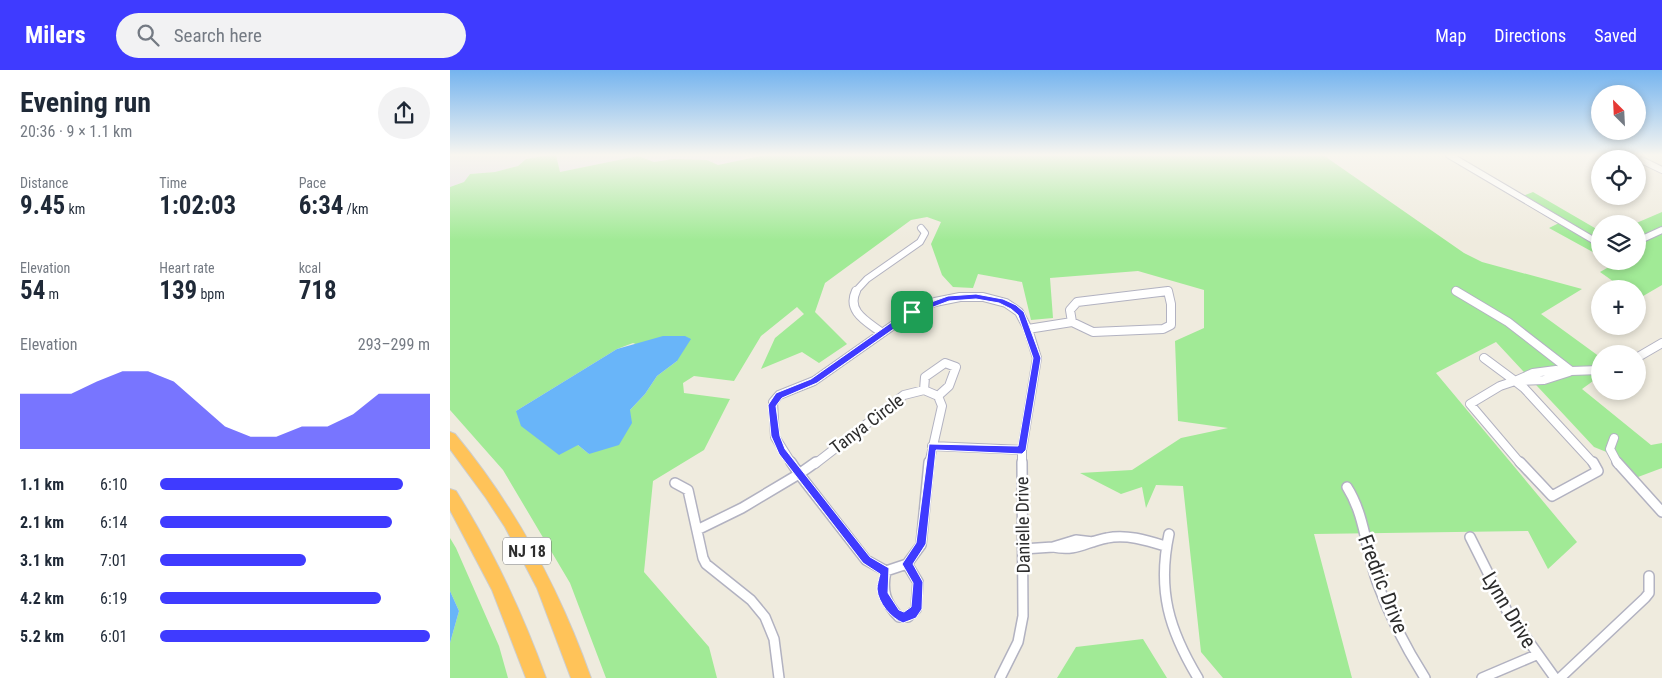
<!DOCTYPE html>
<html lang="en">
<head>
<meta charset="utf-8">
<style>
  body { margin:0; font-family:"Roboto Condensed",sans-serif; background:#f2f2f3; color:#1f2937; height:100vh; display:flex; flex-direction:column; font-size:19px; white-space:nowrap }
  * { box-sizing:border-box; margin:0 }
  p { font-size:16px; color:#747a83 }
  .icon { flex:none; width:28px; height:28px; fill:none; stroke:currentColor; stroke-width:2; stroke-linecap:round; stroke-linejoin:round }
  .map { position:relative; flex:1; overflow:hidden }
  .panel { display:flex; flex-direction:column; background:#fff; width:450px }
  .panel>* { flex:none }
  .needle { width:32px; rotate:336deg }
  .controls { position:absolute; left:1141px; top:15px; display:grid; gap:10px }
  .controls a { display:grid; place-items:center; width:55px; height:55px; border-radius:50%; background:#fff; box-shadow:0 2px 8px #0003; font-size:25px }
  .pin { position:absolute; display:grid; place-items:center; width:42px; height:42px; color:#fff; margin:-21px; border-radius:10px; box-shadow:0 2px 8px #0006 }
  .round { display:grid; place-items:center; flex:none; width:52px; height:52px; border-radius:26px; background:#f2f2f3 }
  .overview { display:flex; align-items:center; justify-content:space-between; height:85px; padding:0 20px }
  h1 { font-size:28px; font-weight:700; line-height:38px }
  .stats { display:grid; grid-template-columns:repeat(3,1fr); gap:8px; height:85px; padding:5px 20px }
  .stats div { display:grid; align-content:center }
  .stats b { font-size:25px; font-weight:700 }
  .stats small { font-size:14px; font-weight:400 }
  .stats p { font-size:14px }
  .chart { height:140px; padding:10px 20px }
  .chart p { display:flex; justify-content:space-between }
  .chart svg { width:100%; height:90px; margin-top:5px; fill:#3f3bff; opacity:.7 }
  ul { padding:0 20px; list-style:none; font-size:16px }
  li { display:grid; grid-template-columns:80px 60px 1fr; align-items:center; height:38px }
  li i { height:12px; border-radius:6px; background:#3f3bff }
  header { display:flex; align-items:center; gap:30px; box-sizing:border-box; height:70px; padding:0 25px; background:#3f3bff; color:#fff }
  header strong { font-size:24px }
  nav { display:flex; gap:28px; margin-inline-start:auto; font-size:18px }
  .search { width:350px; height:45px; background:#f2f2f3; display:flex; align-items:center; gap:12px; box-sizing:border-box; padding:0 18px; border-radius:28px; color:#747a83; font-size:19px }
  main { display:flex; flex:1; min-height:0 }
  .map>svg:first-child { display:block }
</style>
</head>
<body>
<header>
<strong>Milers</strong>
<div class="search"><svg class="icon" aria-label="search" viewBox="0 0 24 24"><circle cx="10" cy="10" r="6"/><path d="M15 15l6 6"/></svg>Search here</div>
<nav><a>Map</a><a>Directions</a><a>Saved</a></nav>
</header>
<main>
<section class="panel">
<div class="overview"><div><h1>Evening run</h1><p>20:36 · 9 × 1.1 km</p></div><a class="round"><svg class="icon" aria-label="share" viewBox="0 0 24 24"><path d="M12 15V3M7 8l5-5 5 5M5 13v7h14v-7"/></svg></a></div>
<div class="stats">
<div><p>Distance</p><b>9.45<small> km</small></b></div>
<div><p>Time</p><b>1:02:03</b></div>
<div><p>Pace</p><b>6:34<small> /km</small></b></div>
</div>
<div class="stats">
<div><p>Elevation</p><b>54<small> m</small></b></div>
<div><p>Heart rate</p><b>139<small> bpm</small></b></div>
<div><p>kcal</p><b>718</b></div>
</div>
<div class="chart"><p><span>Elevation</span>293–299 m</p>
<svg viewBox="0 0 160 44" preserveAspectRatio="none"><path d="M0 44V17L10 17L20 17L30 11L40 6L50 6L60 11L70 22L80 33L90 38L100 38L110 33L120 33L130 27L140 17L150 17L160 17V44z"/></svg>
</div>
<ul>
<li><b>1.1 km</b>6:10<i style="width:90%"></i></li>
<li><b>2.1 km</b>6:14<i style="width:86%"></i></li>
<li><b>3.1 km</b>7:01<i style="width:54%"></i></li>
<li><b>4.2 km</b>6:19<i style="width:82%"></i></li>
<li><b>5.2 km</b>6:01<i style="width:100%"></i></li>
</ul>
</section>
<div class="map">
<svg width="1212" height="608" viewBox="0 0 1212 608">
  <rect width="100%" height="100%" fill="#efebde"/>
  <path fill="#e3dfe7" d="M0,85h98l-22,4 -8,7 -23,6 -25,2 -6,8 -14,5z
    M106,85h191l-9,7 -20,3 -11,-5 -34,-1 -19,3 -16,-6 -78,16z"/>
  <path fill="#a1ea96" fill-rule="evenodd" d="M98,85h8l4,17 78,-16 16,6 19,-3 34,1 11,5 47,-10h558l141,98 18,9 100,27 -41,25 59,43v19l-18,13 69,56 11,-2v25l-32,12 -21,-27 -15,-6 -98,-105 -60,31 141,169 -29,27 -20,-38 -214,3 38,144h-129l-22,-26 -18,-166 -27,-1 -10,23 -4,-21 -21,7 -41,-21 52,-3 49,-32 47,-10 -50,-7 -3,-80 29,-13v-38l-66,-19 -88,7 3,40 -22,2 -9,-38 -44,-8 -5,14 -20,-1 -11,-12 -11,-31 10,-22 -14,-5 -16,3 -86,63 -10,29 32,32 -28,19 -17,-11 -41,17 14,-31 29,-24 -7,-7 -36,29 -27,45 -40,-5 -11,7 1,10 46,6 -26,51 -51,31 -9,91 65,75 8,31h-111l-36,-95 -67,-113 -53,-60v-223l14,-5 6,-8 25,-2 23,-6 8,-7zM183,273l44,18 -20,15 -12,18 -56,60 -11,-9 -62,-34 101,-62z
    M1083,122l67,39v25l-51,-28 12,-6 -41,-25z
    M1212,142v73l-24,14v-10h-14l-24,-17 14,-8 -5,-3h29v-37h-4z
    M0,468l6,10 43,98 9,32h-58v-35l9,-32 -9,-20z
    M693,569l24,39h-110l19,-31z"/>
  <path fill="#69b5f9" d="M213,266h22l6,3 -14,22 -20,15 -12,18 -15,16 2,13 -13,22 -30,9 -11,-9 -19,10 -38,-29 -5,-15 101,-62z
    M0,521l9,20 -9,32z"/>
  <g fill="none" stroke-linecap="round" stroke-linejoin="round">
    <g stroke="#b2b2c1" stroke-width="8">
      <path id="minor-far2" d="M999,85l151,89
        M1181,85l31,15
        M1188,171l24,-11
        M1006,221l2,1
        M405,222l12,-13 53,-37 5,-9 -4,-5
        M707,222h11"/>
    </g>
    <g stroke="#b2b2c1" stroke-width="10">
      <path id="minor-far1" d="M406,221c-10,21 12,31 26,42
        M1006,221l52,31 63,49 29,-1
        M622,252l21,10 70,-3 8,-4v-21l-3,-13
        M622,252l-2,-12 7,-8 91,-11
        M578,259l44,-7
        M1188,287l24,-14
        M1034,288l31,23
        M1106,300l13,2 -25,8 -29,1 18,-8z
        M1119,302l2,-1
        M1065,311l9,7 70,76
        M1065,311l-15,5 -30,18 51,60
        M474,320l1,-13 20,-14 11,4 -7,19 -11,10
        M1164,368l-4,11 8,15
        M482,376l90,4
        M342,394l-17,-27 -2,-35 6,-7 35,-14 98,-69 23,-10 25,-5h23l23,6 13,9 9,17 9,29 -15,92v14
        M365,394l89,-69 20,-5 14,6 4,10 -13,58"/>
    </g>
    <g stroke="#b2b2c1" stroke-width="12">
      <path id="minor" d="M341,392l8,12
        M1070,392l32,34 46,-25 -5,-9
        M1167,392l45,50
        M349,404l67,86 20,11 21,-7 14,-19 8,-83
        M349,404l17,-12
        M225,413l13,7 15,68 3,6 45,36 14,17 9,22 5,39
        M897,417c18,28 19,64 30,95 12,33 29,66 48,96
        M247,460l45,-22 57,-34
        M719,464c-12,56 0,96 29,144
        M1020,467l37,74 48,67
        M603,477c24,5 32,-5 54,-9 19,-4 39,2 58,8
        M573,479l30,-2 23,-7 17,2
        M436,501c-4,19 -1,32 13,46h9l8,-8 2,-27 -11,-18
        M550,608l18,-36 5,-26 -1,-154
        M1032,608l54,-23
        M1110,608l85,-80 4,-5v-17"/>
    </g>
    <g stroke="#cdcdcd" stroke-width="2">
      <path id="motorway" d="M0,362l5,2c61,74 104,154 136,244h-20l-34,-90 -32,-61 -19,-29 -36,-49z
        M0,419l6,2c37,59 66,121 90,187h-20l-34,-88 -42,-80z"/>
    </g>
    <use href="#minor-far2" stroke="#fff" stroke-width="6"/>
    <use href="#minor-far1" stroke="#fff" stroke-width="8"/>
    <use href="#minor" stroke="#fff" stroke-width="9"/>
    <use href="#motorway" fill="#ffc359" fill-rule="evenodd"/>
  </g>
  <linearGradient id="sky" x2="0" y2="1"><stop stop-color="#75b4ef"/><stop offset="0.5" stop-color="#f8f6f0"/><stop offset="1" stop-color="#f8f6f0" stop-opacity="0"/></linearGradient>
  <rect width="1212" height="170" fill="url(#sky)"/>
  <path fill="#3f3bff" stroke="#fff" fill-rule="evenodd" d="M526,224l27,5 13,6 8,7 17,46 -15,92 -4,4 -86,-4 -10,94 -13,20 10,18 -1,27 -6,9 -13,5c-12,-5 -25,-20 -26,-34 0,-4 2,-11 3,-15l-17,-11 -84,-109 -8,-18 -3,-31 8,-12 35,-14 98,-69 39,-14zM526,229l23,4 12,6 7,6 15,43 -15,88 -89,-2 -13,99 -14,21 11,19 -2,24 -7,5 -5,-2 -11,-17 1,-25 -19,-11 -85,-108 -5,-13 -4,-30 6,-8 35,-15 98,-69 34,-13z"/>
  <g text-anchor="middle" stroke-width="5" stroke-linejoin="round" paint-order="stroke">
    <rect fill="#fff" stroke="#6c6c6c" stroke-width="1" x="53" y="467.5" width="48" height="27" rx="4"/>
    <g font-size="16" font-weight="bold" fill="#2d2d2d">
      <text x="77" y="487">NJ 18</text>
    </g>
    <g font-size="18" fill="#2d2d2d" stroke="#fff">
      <text transform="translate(417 354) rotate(-37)" y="6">Tanya Circle</text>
      <text transform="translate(573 455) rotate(-91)" y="6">Danielle Drive</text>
    </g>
    <g font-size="21" fill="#2d2d2d" stroke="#fff">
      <text transform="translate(933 514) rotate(69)" y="7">Fredric Drive</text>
      <text transform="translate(1059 540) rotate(59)" y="7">Lynn Drive</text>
    </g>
  </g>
</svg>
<div class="controls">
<a><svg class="needle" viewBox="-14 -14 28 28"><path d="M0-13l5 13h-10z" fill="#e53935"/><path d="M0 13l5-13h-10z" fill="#747a83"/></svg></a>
<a><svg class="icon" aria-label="locate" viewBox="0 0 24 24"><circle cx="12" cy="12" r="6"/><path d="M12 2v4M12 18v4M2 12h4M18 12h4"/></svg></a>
<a><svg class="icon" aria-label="layers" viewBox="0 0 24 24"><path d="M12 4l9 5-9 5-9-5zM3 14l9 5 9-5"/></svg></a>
<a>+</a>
<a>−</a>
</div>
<div class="pin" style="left:462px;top:242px;background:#1e9e55"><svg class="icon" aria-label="arrive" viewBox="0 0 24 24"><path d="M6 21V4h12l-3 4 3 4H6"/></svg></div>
</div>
</main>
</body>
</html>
